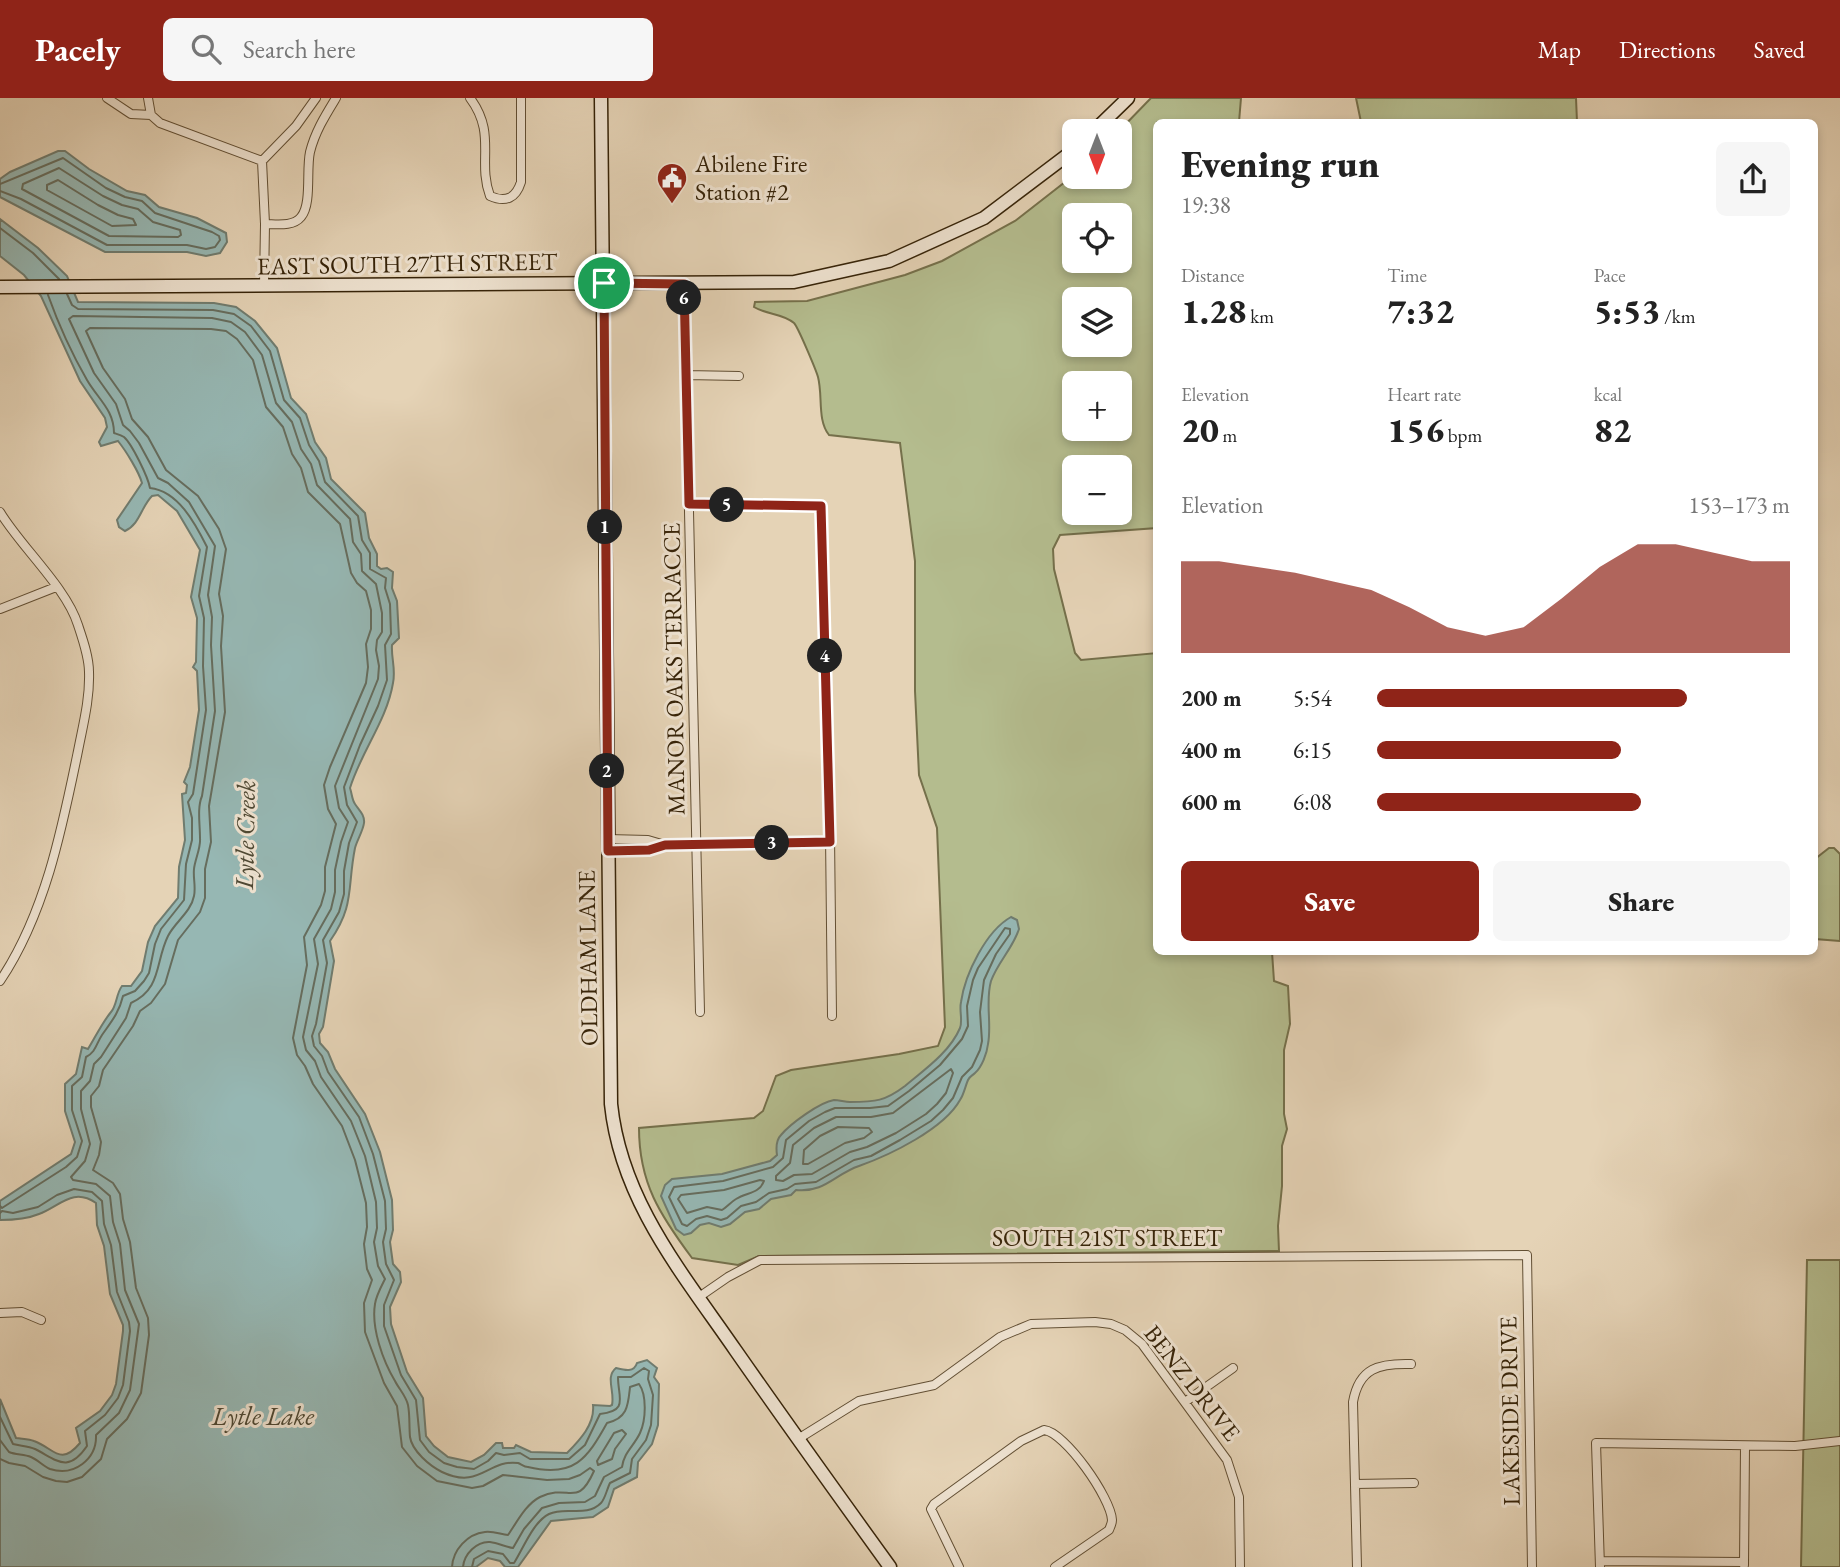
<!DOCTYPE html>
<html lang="en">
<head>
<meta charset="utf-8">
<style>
  body { margin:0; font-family:"EB Garamond",serif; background:#f6f6f6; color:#222; height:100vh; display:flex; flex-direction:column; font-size:26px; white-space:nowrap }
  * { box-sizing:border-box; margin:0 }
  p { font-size:23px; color:#767676 }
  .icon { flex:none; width:38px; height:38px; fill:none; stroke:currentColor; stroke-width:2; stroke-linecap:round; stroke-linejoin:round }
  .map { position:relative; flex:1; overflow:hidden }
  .details { position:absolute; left:1153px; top:21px; width:665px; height:836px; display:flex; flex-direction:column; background:#fff; border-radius:10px; box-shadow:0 4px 10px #0003 }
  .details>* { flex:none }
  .needle { width:46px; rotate:180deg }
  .controls { position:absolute; left:1062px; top:21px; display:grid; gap:14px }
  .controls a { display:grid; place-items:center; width:70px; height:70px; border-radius:10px; background:#fff; box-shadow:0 4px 10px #0003; font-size:35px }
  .pin { position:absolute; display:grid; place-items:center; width:60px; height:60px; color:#fff; margin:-30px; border:4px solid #fff; border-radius:50%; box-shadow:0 2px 7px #0007 }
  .km { position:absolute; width:35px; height:35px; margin:-18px; border-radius:50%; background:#222; color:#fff; font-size:19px; line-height:35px; text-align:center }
  .round { display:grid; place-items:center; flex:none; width:74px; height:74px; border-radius:10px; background:#f6f6f6 }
  .summary { display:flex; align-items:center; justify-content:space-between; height:119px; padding:0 28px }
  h1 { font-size:38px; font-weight:800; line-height:52px }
  .metrics { display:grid; grid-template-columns:repeat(3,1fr); gap:10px; height:119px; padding:7px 28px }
  .metrics div { display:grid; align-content:center }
  .metrics b { font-size:35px; font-weight:800 }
  .metrics small { font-size:19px; font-weight:400 }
  .metrics p { font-size:19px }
  .chart { height:196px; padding:14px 28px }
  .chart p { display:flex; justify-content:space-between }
  .chart svg { width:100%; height:126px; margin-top:7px; fill:#8f2418; opacity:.7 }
  .button { display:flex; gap:14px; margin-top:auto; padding:14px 28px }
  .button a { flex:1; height:80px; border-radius:10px; background:#8f2418; color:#fff; font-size:28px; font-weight:800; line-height:80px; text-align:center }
  .button a+a { background:#f6f6f6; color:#222 }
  ul { padding:0 28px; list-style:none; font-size:23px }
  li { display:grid; grid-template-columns:112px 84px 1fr; align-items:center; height:52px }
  li i { height:18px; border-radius:9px; background:#8f2418 }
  header { display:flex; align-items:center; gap:42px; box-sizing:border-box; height:98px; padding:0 35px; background:#8f2418; color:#fff }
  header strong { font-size:33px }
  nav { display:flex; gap:38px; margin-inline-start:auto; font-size:24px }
  .search { width:490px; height:63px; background:#f6f6f6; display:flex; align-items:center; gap:18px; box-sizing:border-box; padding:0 24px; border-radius:10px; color:#767676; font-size:26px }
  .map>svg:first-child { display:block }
</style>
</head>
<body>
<header>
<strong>Pacely</strong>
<div class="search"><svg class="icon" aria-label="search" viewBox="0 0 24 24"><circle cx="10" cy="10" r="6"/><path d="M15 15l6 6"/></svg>Search here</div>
<nav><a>Map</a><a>Directions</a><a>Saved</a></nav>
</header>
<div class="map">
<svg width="1840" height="1469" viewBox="0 0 1840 1469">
  <rect width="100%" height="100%" fill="#e5d3b6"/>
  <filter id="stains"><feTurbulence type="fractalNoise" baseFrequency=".00286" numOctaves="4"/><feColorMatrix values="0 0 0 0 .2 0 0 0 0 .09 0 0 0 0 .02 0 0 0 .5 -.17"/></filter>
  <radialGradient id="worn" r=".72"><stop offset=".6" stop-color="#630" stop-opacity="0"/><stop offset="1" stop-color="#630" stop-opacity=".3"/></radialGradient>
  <path fill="#b4bc8e" stroke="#75704b" stroke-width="2" fill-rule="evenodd" d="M1151,0h90l-2,24h-82v406l-97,7 -7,14 1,20 21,84 6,7 76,-7v299h115l2,29 14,5 2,38 -6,26v64l3,15 -5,17v40l-4,40 1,25 -520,5 -21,9 -46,-7c-32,-43 -53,-75 -53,-130l115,-10 9,-7 13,-35 15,-6 108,-16 39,-8 7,-19 -8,-199 -18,-53 -4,-84v-130l-15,-118 -71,-8c-12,-15 -6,-39 -11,-58 -2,-7 -20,-50 -24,-54 -12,-10 -27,-8 -40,-16l1,-5 52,-1 98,-26 37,-14 73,-40 59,-46 46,2 -1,-46zM1074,117h46v46h-46zM1074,201h46v46h-46zM1074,285h46v46h-46zM1074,369h46v46h-46z
    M1356,0h220l1,24h-216z
    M1829,750h5l6,6v87l-25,-2v-80z
    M1807,1162h33v307h-39z"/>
  <path fill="#96b7b3" stroke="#707c6f" stroke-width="2" d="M58,53h7l24,18 38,22 18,4 14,12 38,11 29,15 1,9 -7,11 -14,3 -19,-4h-82l-105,-55v-18l10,-7z
    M0,121l38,29 29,28 11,26 136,1 22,4 19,14 22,27 14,50 15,16 9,28 11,16 5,21 34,34 4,25 8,16v12l4,3 6,-1 6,4 -1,16 5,13 2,37 -7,7c-1,13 4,24 1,38 -6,37 -32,69 -43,105 2,6 2,12 5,16 4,6 10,11 9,19 -1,8 -7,17 -9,25 -8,40 0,57 -25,93l4,20 -11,66 -4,7 1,9 8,9 7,17 30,45 15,38 12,48 1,30 -3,12 3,22 7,8 1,10 -11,25 1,17 16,48 16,26 3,38 8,10 14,11 23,5 13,-7 12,-12h6l1,5h11l2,-3 15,7 36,1c13,-13 28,-29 26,-48l17,1 2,-1c3,-14 -7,-28 4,-37 8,2 18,5 21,-5l10,-3 10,8 -3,9 5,7 -1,41 -6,19 -14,18 -1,15 -23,12 -6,18 -15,10 -42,4 -33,46h-13l-5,-6 -12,-3 -12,9h-476v-168l16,39c6,1 13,1 18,3 20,7 26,26 46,2l-4,-15 24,-17 12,-16 4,-11 7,-53v-6l-13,-31 -6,-48 -7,-21 -1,-22c-23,-16 -36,3 -57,11 -12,5 -26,6 -39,6v-19l71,-47 4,-12 -10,-31v-27l11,-10 6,-27 6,2c8,-13 14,-26 23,-37 6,-7 5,-18 11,-26h9l11,-15 6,-29 7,-16 23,-28 1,-31 6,-27 -3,-46 4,-1 1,-8 -3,-3 6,-15 9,-57 -2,-39 -4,-4 3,-5 1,-44 -6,-21 9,-47 -23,-39 -19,-16 -6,1c-11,11 -12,28 -27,35l-6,-4 -2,-7 25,-37c-3,-11 -16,-32 -24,-42l-17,5 -2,-4 8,-15 -2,-9 -25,-37 -39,-85 -17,-21 -24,-19z
    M1011,819l6,3 2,9c-6,19 -21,33 -28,52 -6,21 1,42 -3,63 -1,9 -6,23 -13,29 -3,3 -5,3 -7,7 -3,7 -4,14 -8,20 -16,29 -70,55 -101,66 -24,8 -34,27 -63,24l-5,5 -20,4 -12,10 -14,3 -15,12 -9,3 -12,-4 -9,2 -9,8 -7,2 -8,-6 -15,-33 4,-11 7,-6 50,-5 48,-13 7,-6c-1,-7 -1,-15 4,-20 9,-11 39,-33 53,-35 5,0 11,2 16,2 26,0 35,-1 55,-16 19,-16 45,-34 55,-58 3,-8 -1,-17 1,-26 4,-28 25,-71 50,-85z"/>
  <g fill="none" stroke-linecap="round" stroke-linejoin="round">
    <path stroke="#666d5e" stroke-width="2" d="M59,70l44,28 19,9 16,4 15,13 27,8 1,5 -3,2 -69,-1 -87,-47 1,-5z
      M58,82l40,25 20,10 15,4 3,6 -24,1 -65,-36v-5z
      M0,86l63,-26 43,30 19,9 17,4 13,12 57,19 7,4 1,4 -5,7 -9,2 -19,-4h-80l-86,-46 -21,-8
      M0,130l33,25 26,26
      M67,196l5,11 6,4 135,1 21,4 17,12 19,25 14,49 16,18 9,27 10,16 6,21 33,34 4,24 8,13v16l16,9 -1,10 5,16 1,30 -6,11 2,35 -9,26 -18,39 -16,42 3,18 10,17 -8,21 -5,28v23l-5,18 -16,28 4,23 -11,61 -4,12 2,10 8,10 6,16 31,45 14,37 12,47 1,28 -3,13 3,22 8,16 -10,25v21l17,49 15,25 4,40 9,12 15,11 13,4 17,2 14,-8 8,-8 8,2 16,-2 10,6h39l16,-14 15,-31c29,-3 18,-16 18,-37h13l13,-9 5,3 -1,8 5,16 -2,30 -5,15 -14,19 -2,14 -20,10c-3,6 -5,16 -9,20 -15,15 -35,3 -52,11 -16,8 -26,35 -35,49h-4l-7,-9 -15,-3 -14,8 -2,8
      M1005,830l5,1v5l-14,20 -12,26 -4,32 2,29 -2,9 -8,17 -10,10 -9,21 -10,12 -12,11 -31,19 -29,16 -17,4 -38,22 -21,2 -8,5 -18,4 -13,9 -15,4 -14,12 -6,2 -14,-4 -11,3 -9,7 -5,-2 -13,-27 5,-10 49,-6 50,-14 10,-9 3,-18 23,-19 16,-9 10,-4h35l18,-2 21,-15 31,-26 22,-26 6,-13 -1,-20 6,-26 5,-12z
      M951,971l2,4 -7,20 -9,11 -11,10 -30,19 -29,14 -17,5 -38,22 -18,1 -11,6 -7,-1v-4l14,-13 3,-18 21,-17 22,-11h35l22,-4z
      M838,1029l31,1 3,4 -8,6 -19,5 -37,21h-5l1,-14 16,-14z
      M760,1082l4,1c-5,13 -17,11 -28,18 -5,3 -9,8 -14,11l-15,-3 -20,6 -9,-14 3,-4 43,-5z
      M0,1108l2,2 64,-41 11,-10 5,-16 -10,-31v-24l10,-9 4,-20c10,-5 10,-13 16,-22 9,-13 17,-22 21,-39l12,-5 9,-10 5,-8 6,-29 6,-15 23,-29 2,-36 6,-24v-22l-4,-16 5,-8 13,-84 -3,-44 1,-48 -5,-22 8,-49c-12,-24 -29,-56 -57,-59 -2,-11 -18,-44 -26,-51 -3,-2 -7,-3 -10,-4 0,-23 -16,-34 -27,-53 -15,-26 -29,-57 -39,-85
      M0,1115l2,-2 11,2 25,-6 19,-12 17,-6 18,3 10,9 2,23 7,21 6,47 12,30 1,9 -7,54 -5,13 -13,17 -20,16 2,15c-19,28 -30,14 -52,3 -7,-3 -14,-3 -22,-5l-13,-27
      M622,1332l4,4 -11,15 -3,10 -14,6 -1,-4 17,-28z
      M0,1342l9,12c7,3 15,2 22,5 7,3 12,9 19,12 24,8 47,-10 46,-34l23,-22 11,-23 9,-66 -14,-34 -5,-46 -7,-22 -3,-26 -14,-12 -23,-4 -2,-3 14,-16 5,-17 -9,-35v-18l9,-10 4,-17 7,-7 25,-39 5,-15c31,-14 24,-41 37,-67 7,-14 23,-24 26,-40 2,-9 -1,-18 0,-27 1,-10 7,-21 6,-31 0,-14 -3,-30 2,-42l13,-85 -4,-66 1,-28 -4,-22 7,-49 -26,-44 -21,-19 -10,-5 -19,-35 -9,-12 -7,-6 -7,-21 -22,-31 -25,-54 4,-3 139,2 19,4 14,10 17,23 14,48 16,19 9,27 10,15 6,21 33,34 3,23 8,12 1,17 14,13 6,29v19l-5,8 -1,10 3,16 -1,13 -43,107 4,22 9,14 -7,20 -6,28v22l-4,17 -17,30 4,25 -15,73 3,13 9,11 6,16 30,44 14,35 11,46 1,26 -3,14 4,24 7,13c-4,8 -9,17 -10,25 -4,24 8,57 20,77 4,8 11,15 13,24 2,10 1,21 2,32 2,14 20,29 32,35 38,18 46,-13 76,-9 3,1 6,4 10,4 46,11 59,-8 79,-44 21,-5 21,-18 23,-36l9,-3c8,11 7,36 1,49 -6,13 -16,19 -18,34l-18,10 -9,19 -10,6 -26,1 -17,5 -18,21 -11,19c-7,-1 -15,-5 -23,-6 -13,-1 -26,12 -27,25
      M0,1361l9,4 16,3 18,11 13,4 11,1 15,-5 19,-18 6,-20 20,-20 14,-26 8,-58 -1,-17 -12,-30 -6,-46 -7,-23 -3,-25 -7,-11 -20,-13 6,-15 2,-13 -10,-35v-11l8,-10 4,-16 30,-44 7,-15 11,-8 14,-19 13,-44 22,-28 5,-14v-29l6,-27 -2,-36 16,-94 -4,-66 2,-30 -4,-22 7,-45 -7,-20 -21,-33 -32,-26 -18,-33 -16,-18 -7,-20 -22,-31 -17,-37 4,-3 121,1 15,2 11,8 16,21 13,47 17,20 9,27 9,14 7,24 32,32 11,49 6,10 9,8 5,19v19l-5,15 2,23 -2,16 -36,84 -6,18 4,24 8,15 -11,43v24l-4,14 -17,32 3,28 -14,73 4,17 8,11 8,18 29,42 13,34 11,43 1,24 -3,17 3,25 5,11 -8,23 1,29 19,51 13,23 5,41 15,19 20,15 35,7 11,-2 20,-11 44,5 22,-1 11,-4 10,-7 4,3c-17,38 -24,12 -54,26 -14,7 -23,25 -32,38 -8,-1 -15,-4 -23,-3 -18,2 -32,18 -33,35"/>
    <g stroke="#624f34" stroke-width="10">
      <path id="street" d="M107,0l24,16 20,1 9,8 102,38 34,-35 20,-28
        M148,0l3,17
        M470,0c27,36 7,63 20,98 16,7 26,2 31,-14v-84
        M262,63l3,63 -1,62
        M265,126c11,0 28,3 36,-7 11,-13 5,-47 9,-65 5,-20 15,-36 26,-54
        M684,186l16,728
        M686,277l53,1
        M689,406l132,1 9,330 2,181
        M0,414c21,35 66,75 78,113 5,15 11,32 11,47 1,27 -6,53 -11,79 -16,78 -33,163 -78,230
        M0,511l56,-22
        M608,741l40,1 17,5
        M608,753h41l16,-6 165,-3
        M699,1199l29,-20 32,-17 767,-5 5,312
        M0,1215l22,-1 19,8
        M1185,1304l48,-34
        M798,1341l61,-38 75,-16 66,-48 31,-13 64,-2 16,2 14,6 17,14 85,116 12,37 1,70
        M1355,1386l59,-1
        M1600,1463l144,1
        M1744,1467l1,-119
        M959,1469l-28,-58 3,-5 87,-63 23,-11c21,2 67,68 68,90 0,4 -2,7 -3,10l-54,37
        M1357,1469l-4,-165c6,-34 26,-39 58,-38
        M1600,1469l-4,-124 199,3 45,-5"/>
    </g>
    <g stroke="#362308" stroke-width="15">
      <path id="secondary" d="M601,0l10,1006c10,97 72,170 125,247 51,73 102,144 154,216
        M1094,33l34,-33
        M0,189l794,-5 95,-21 95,-43 90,-68"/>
    </g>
    <use href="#street" stroke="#eee2d0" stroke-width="8"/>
    <use href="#secondary" stroke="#eee2d0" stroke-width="12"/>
  </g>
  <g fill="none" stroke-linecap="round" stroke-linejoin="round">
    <g stroke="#fff" stroke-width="14">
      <path id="route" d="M604,185l80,1 5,220 132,2 9,336 -165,3 -16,5 -41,1z"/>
    </g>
    <use href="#route" stroke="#8f2418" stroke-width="9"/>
  </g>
  <defs>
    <g id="civic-pin" transform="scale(1.575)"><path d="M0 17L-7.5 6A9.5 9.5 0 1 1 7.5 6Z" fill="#8f2418" stroke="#eee2d0"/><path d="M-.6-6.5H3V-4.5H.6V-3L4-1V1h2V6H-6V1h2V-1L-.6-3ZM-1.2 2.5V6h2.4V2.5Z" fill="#fff"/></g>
  </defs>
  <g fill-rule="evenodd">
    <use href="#civic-pin" x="672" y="80"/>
  </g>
  <g text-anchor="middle" stroke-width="6" stroke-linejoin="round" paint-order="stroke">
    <g font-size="24" fill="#362308" stroke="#eee2d0" text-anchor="start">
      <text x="695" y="74">Abilene Fire<tspan x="695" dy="28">Station #2</tspan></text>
    </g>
    <g font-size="24" fill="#362308" stroke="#eee2d0">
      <text transform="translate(407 166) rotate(-1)" y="8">EAST SOUTH 27TH STREET</text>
      <text transform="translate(674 571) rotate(-91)" y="8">MANOR OAKS TERRACCE</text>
      <text transform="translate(588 860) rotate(-91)" y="8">OLDHAM LANE</text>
      <text x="1107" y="1148">SOUTH 21ST STREET</text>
      <text transform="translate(1192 1285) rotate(52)" y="8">BENZ DRIVE</text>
      <text transform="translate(1510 1313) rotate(-91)" y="8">LAKESIDE DRIVE</text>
    </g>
    <g font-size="26" font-style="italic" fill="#4e4833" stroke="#eee2d0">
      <text transform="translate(245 737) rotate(-89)" y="9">Lytle Creek</text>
      <text x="263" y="1327">Lytle Lake</text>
    </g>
  </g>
  <rect width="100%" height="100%" filter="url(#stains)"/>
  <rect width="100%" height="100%" fill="url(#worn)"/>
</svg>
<div class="controls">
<a><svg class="needle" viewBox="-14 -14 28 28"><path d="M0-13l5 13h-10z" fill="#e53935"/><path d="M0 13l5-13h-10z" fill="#767676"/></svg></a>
<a><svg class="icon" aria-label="locate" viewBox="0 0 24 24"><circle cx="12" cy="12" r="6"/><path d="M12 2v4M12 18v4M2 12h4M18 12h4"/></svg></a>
<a><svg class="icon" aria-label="layers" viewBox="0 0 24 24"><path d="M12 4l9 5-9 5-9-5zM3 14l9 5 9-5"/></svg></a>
<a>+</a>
<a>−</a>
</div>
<div class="pin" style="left:604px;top:185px;background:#1e9e55"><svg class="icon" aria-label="arrive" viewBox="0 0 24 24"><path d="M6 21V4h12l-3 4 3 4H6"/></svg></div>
<b class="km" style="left:605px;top:429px">1</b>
<b class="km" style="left:607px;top:673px">2</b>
<b class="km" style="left:772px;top:745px">3</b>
<b class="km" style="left:825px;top:558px">4</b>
<b class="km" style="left:727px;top:407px">5</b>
<b class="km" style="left:684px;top:200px">6</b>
<section class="details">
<div class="summary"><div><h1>Evening run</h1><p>19:38</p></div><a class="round"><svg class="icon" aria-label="share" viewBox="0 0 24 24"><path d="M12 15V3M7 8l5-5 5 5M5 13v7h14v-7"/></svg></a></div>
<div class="metrics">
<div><p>Distance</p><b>1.28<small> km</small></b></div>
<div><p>Time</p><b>7:32</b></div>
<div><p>Pace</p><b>5:53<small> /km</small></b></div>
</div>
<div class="metrics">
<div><p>Elevation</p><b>20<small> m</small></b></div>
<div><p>Heart rate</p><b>156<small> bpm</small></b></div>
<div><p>kcal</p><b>82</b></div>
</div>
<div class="chart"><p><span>Elevation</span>153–173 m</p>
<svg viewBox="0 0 160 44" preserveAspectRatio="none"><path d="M0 44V12L10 12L20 14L30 16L40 19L50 22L60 28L70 35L80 38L90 35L100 25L110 14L120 6L130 6L140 9L150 12L160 12V44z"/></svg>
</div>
<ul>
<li><b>200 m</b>5:54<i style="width:75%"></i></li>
<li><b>400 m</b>6:15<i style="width:59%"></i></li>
<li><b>600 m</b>6:08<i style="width:64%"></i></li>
</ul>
<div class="button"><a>Save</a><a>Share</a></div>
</section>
</div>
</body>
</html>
